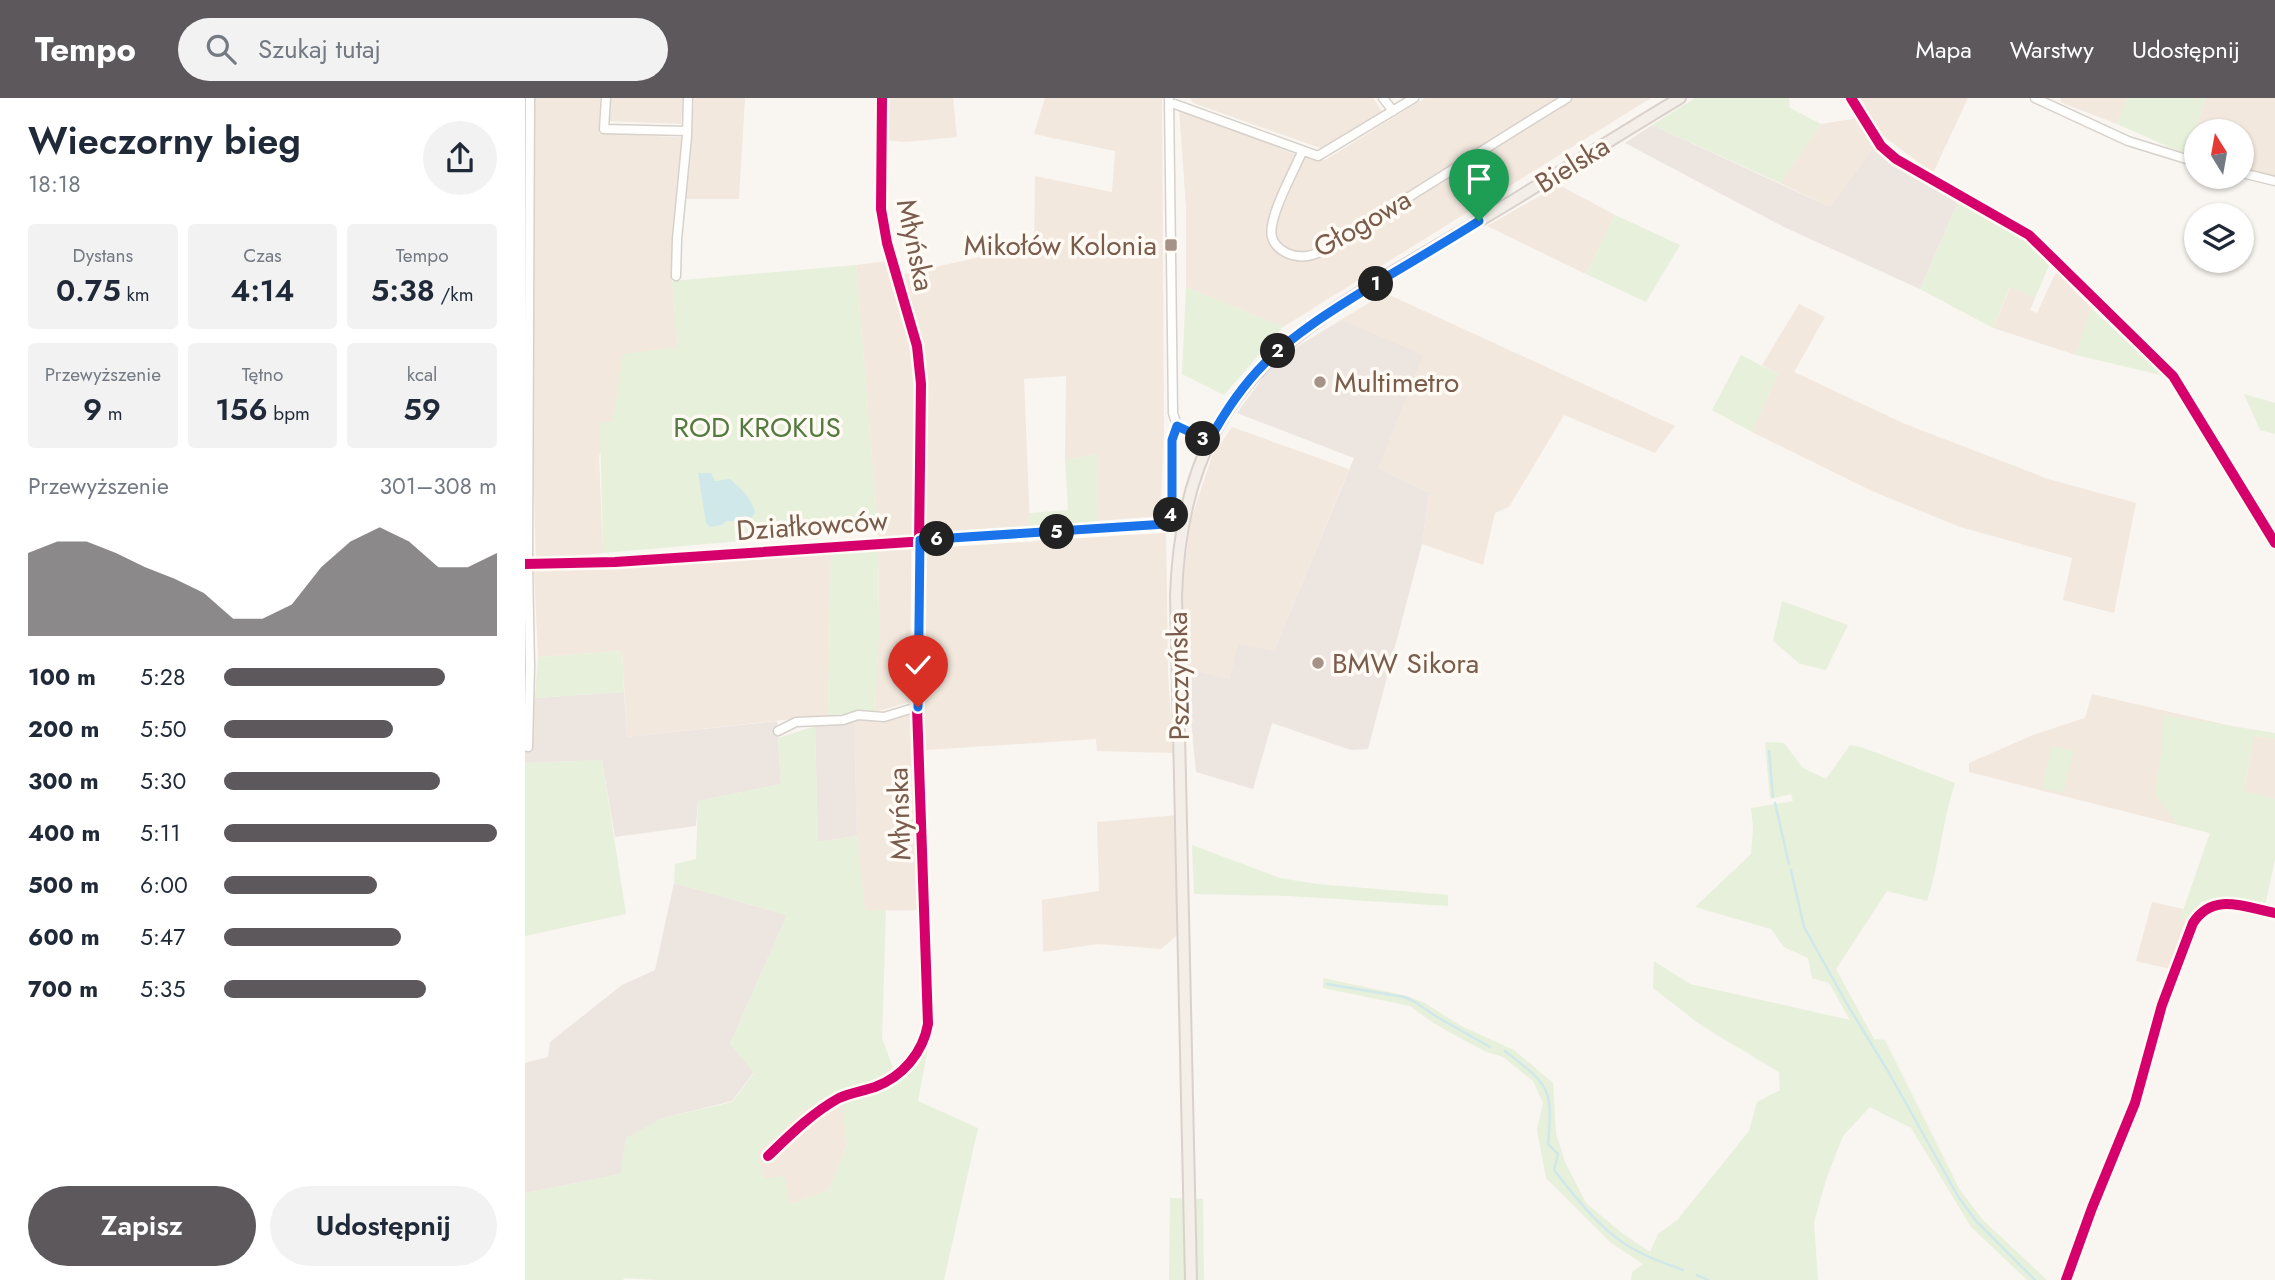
<!DOCTYPE html>
<html lang="pl">
<head>
<meta charset="utf-8">
<style>
  body { margin:0; font-family:Jost,sans-serif; background:#f2f2f3; color:#1f2937; height:100vh; display:flex; flex-direction:column; font-size:26px; white-space:nowrap }
  * { box-sizing:border-box; margin:0 }
  p { font-size:23px; color:#747a83 }
  .icon { flex:none; width:38px; height:38px; fill:none; stroke:currentColor; stroke-width:2; stroke-linecap:round; stroke-linejoin:round }
  .map { position:relative; flex:1; overflow:hidden }
  .sheet { display:flex; flex-direction:column; background:#fff; width:525px }
  .sheet>* { flex:none }
  .needle { width:46px; rotate:349deg }
  .controls { position:absolute; left:1659px; top:21px; display:grid; gap:14px }
  .controls a { display:grid; place-items:center; width:70px; height:70px; border-radius:50%; background:#fff; box-shadow:0 2px 5px #0004; font-size:35px }
  .pin { position:absolute; display:grid; place-items:center; width:60px; height:60px; color:#fff; margin:-72px -30px; border-radius:50% 50% 50% 0; rotate:-45deg; box-shadow:0 0 7px #0007 }
  .pin .icon { rotate:45deg }
  .km { position:absolute; width:35px; height:35px; margin:-18px; border-radius:50%; background:#222; color:#fff; font-size:19px; line-height:35px; text-align:center }
  .round { display:grid; place-items:center; flex:none; width:74px; height:74px; border-radius:37px; background:#f2f2f3 }
  .head { display:flex; align-items:center; justify-content:space-between; height:119px; padding:0 28px }
  h1 { font-size:38px; font-weight:600; line-height:52px }
  .figures { display:grid; grid-template-columns:repeat(3,1fr); gap:10px; height:119px; padding:7px 28px }
  .figures div { display:grid; align-content:center; border-radius:7px; background:#f2f2f3; text-align:center }
  .figures b { font-size:30px; font-weight:600 }
  .figures small { font-size:19px; font-weight:400 }
  .figures p { font-size:19px }
  .chart { height:196px; padding:14px 28px }
  .chart p { display:flex; justify-content:space-between }
  .chart svg { width:100%; height:126px; margin-top:7px; fill:#5c585b; opacity:.7 }
  .cta { display:flex; gap:14px; margin-top:auto; padding:14px 28px }
  .cta a { flex:1; height:80px; border-radius:42px; background:#5c585b; color:#fff; font-size:28px; font-weight:600; line-height:80px; text-align:center }
  .cta a+a { background:#f2f2f3; color:#1f2937 }
  ul { padding:0 28px; list-style:none; font-size:23px }
  li { display:grid; grid-template-columns:112px 84px 1fr; align-items:center; height:52px }
  li i { height:18px; border-radius:9px; background:#5c585b }
  header { display:flex; align-items:center; gap:42px; box-sizing:border-box; height:98px; padding:0 35px; background:#5c585b; color:#fff }
  header strong { font-size:33px }
  nav { display:flex; gap:38px; margin-inline-start:auto; font-size:24px }
  .search { width:490px; height:63px; background:#f2f2f3; display:flex; align-items:center; gap:18px; box-sizing:border-box; padding:0 24px; border-radius:38px; color:#747a83; font-size:26px }
  main { display:flex; flex:1; min-height:0 }
  .map>svg:first-child { display:block }
</style>
</head>
<body>
<header>
<strong>Tempo</strong>
<div class="search"><svg class="icon" aria-label="search" viewBox="0 0 24 24"><circle cx="10" cy="10" r="6"/><path d="M15 15l6 6"/></svg>Szukaj tutaj</div>
<nav><a>Mapa</a><a>Warstwy</a><a>Udostępnij</a></nav>
</header>
<main>
<section class="sheet">
<div class="head"><div><h1>Wieczorny bieg</h1><p>18:18</p></div><a class="round"><svg class="icon" aria-label="share" viewBox="0 0 24 24"><path d="M12 15V3M7 8l5-5 5 5M5 13v7h14v-7"/></svg></a></div>
<div class="figures">
<div><p>Dystans</p><b>0.75<small> km</small></b></div>
<div><p>Czas</p><b>4:14</b></div>
<div><p>Tempo</p><b>5:38<small> /km</small></b></div>
</div>
<div class="figures">
<div><p>Przewyższenie</p><b>9<small> m</small></b></div>
<div><p>Tętno</p><b>156<small> bpm</small></b></div>
<div><p>kcal</p><b>59</b></div>
</div>
<div class="chart"><p><span>Przewyższenie</span>301–308 m</p>
<svg viewBox="0 0 160 44" preserveAspectRatio="none"><path d="M0 44V15L10 11L20 11L30 15L40 20L50 24L60 29L70 38L80 38L90 33L100 20L110 11L120 6L130 11L140 20L150 20L160 15V44z"/></svg>
</div>
<ul>
<li><b>100 m</b>5:28<i style="width:81%"></i></li>
<li><b>200 m</b>5:50<i style="width:62%"></i></li>
<li><b>300 m</b>5:30<i style="width:79%"></i></li>
<li><b>400 m</b>5:11<i style="width:100%"></i></li>
<li><b>500 m</b>6:00<i style="width:56%"></i></li>
<li><b>600 m</b>5:47<i style="width:65%"></i></li>
<li><b>700 m</b>5:35<i style="width:74%"></i></li>
</ul>
<div class="cta"><a>Zapisz</a><a>Udostępnij</a></div>
</section>
<div class="map">
<svg width="1750" height="1182" viewBox="0 0 1750 1182">
  <rect width="100%" height="100%" fill="#f9f5f0"/>
  <path fill="#f2e8de" d="M9,0h66l-1,35 92,5 3,-40h51l-6,101h-61l-6,82 6,66 -65,74 -14,35 4,97 -67,7 -3,-100z
    M86,0h72l-2,26 -72,-3z
    M362,0h66l4,39 -51,5 -22,-2z
    M520,0h117l2,337 -4,81 -63,5 1,-67 -33,6 1,-84 -42,3 6,148 -103,9 -2,-152 -3,-36 -18,-74 130,-29 1,-69 77,16 3,-41 -81,-17z
    M665,0h183l9,13 -59,38 -130,-46z
    M900,0h226l-368,229 -97,-40v-80l-7,-99 117,47 29,5z
    M1335,0h108l-35,75 -50,-37 -53,71 -50,-24 41,-59 37,-6 7,-13z
    M1536,0h66l-10,26 -57,-22z
    M1681,0h69v78l-33,-8v-37h-46v26l-9,-2z
    M1034,87l56,30 -29,59 -99,-48z
    M364,163l24,86 4,38 2,148 -5,168 -39,11 4,-80 -1,-103 -22,-264z
    M1533,175l33,35 -15,47 -83,-27 18,-42 24,12 -5,12 7,3 18,-39z
    M860,195l290,133 -20,27 -91,-38 -55,92 -14,6 -12,52 -61,-21 7,-51 -51,-25 -37,-148z
    M1274,206l26,13 -31,55 111,52 143,55 88,24 -22,110 -51,-13 9,-42 -112,-31 -88,-36 -120,-59 26,-58 -16,-9z
    M707,329l117,42 -75,182 -44,28 -44,-11 -4,-82 9,-66 21,-64z
    M641,435l2,140 5,80 -76,-2 -1,-12 -170,11 -3,-56 4,-149z
    M306,456l-3,161 -201,22 -5,-86 -84,6 -4,-86z
    M1567,596l139,32 -21,107 -241,-61v-9l64,-28 52,-17z
    M388,615l6,197 -54,1 -8,-75 -3,-115z
    M1729,638l21,3v60l-31,-7z
    M653,717l2,118 -19,16 -63,-5 -55,8 -1,-52 57,-9 -2,-69z
    M1627,804l31,7 -2,7 8,5 -19,48 -34,-8z
    M317,1003l5,43 -18,46 -39,15 -27,-26 -5,-27 49,-44z"/>
  <path fill="#ede5e0" d="M1127,27l178,82 46,-62 32,28 51,27 -39,89 -136,-62 -159,-84z
    M816,222l82,35 -45,113 51,25 -7,51 -54,205 -17,1 -79,-27 -19,66 -57,-17 -10,-104 44,11 8,-35 36,7 80,-193 -117,-45 27,-37 34,-30z
    M0,582l10,18 89,-6 3,45 150,-16 4,63 -83,17 -2,25 -81,11 -13,-77 -77,3z
    M329,623l3,115 -39,6 -3,-116z
    M149,785l113,32 -57,129 24,28 -22,29 -72,18 -39,55 -96,19v-130l23,-6 2,-15 72,-57 33,-15z"/>
  <path fill="#e7f0db" fill-rule="evenodd" d="M1170,0h94l1,10 31,16 -41,59 -128,-58z
    M1602,0h79l-19,57 -70,-31z
    M1434,102l57,32 34,31 -15,35 -25,-11 -17,41 -73,-39z
    M1090,117l65,30 -34,57 -60,-28z
    M331,167l22,264 -275,24 -3,-130 13,-2 10,-67 55,-7 -6,-66z
    M661,189l97,40 -59,68 -42,-21z
    M1566,210l74,68 -89,-21z
    M1216,257l37,19 -26,58 -40,-22z
    M1719,296l31,9v31l-15,-4z
    M573,356l-1,67 -67,6 -1,-14 39,-3 -3,-50z
    M353,451l1,83 -4,80 -47,3 3,-161z
    M1257,503l66,24 -22,45 -26,-6 -27,-23z
    M97,553l2,41 -89,6 3,-41z
    M1639,617l111,18v6l-21,-3 -10,55 31,8v60l-10,47 -47,-8 -17,4 -12,19 -8,-5 29,-83 -32,-8 -23,-31 6,-40z
    M290,628l3,116 39,-6 8,74h21l-4,128 16,43 30,-33 -10,53 60,27 -34,152h-288l-32,-2 -1,2h-98v-87l95,-19 6,-36 34,-19 72,-17 22,-29 -24,-29 57,-129 -113,-32 1,-19 21,-5 2,-58 83,-17 -3,-46zM317,1004l5,42 -18,46 -39,15 -6,-29 -21,3 -5,-27 49,-44z
    M1240,644l19,1 19,25 23,11 24,-34 11,2 94,36c-13,39 -15,79 -28,118l-40,-10 -51,78 38,70 11,1 75,150 23,30 64,60h-20l-56,-53 -60,-99 -41,-21 -27,29 -16,41 -13,45 4,58h-187l1,-8 11,-8 -32,-21 -65,-65 -9,-48 6,-27 -10,-22 -30,-24 -19,-6 -51,-28 -23,-17 -87,-18v-10l84,18 18,7 36,23 53,24 39,33 3,50 9,29 21,41 36,30 28,19 8,-18 20,-15 71,-88 8,-29 23,-12 -1,-18 -77,-46 -49,-38 1,-27 36,23 160,36 -21,-37 -17,-5 -4,-20 -24,-11 -13,-18 -76,-22 56,-53 2,-27 -2,-19 42,-7 -2,-7 -21,5z
    M1527,648l22,5 -11,42 -21,-5z
    M77,662l24,154 -101,22v-173z
    M667,747l88,33 37,6 131,11v11l-159,-10 -95,-2z
    M645,1100l33,1 1,81h-35z"/>
  <path fill="#d0e8ea" d="M173,375h13l4,8 15,-2c11,10 22,19 25,34l-4,5 -8,3h-17l-4,4 -12,2 -4,-4z"/>
  <g fill="none" stroke-linecap="round" stroke-linejoin="round">
    <path stroke="#d0e8ea" stroke-width="2.5" d="M1244,653l4,46
      M1250,705l14,61
      M1266,772l13,57 43,77 42,69 70,125 17,23 59,59
      M802,886l77,13 11,5 22,15 53,30
      M980,953c44,35 48,35 43,93l10,10 -4,16c23,29 49,64 83,81 14,8 31,13 46,19
      M1172,1177l11,5"/>
    <g stroke="#d7d1cb" stroke-width="11">
      <path id="minor" d="M81,0l-2,31 82,2
        M644,0l4,315 4,13 32,15
        M858,0l10,13
        M1326,0l30,48 15,13 133,76 144,141 102,167
        M1510,0l93,43 68,21
        M644,4l149,54 96,-58
        M777,54c-8,19 -35,67 -30,85 4,14 21,21 35,19 18,-2 48,-26 65,-36 65,-40 129,-82 195,-122
        M1717,75l33,8
        M151,178l1,-37 10,-103 1,-38
        M0,466l90,-2 548,-37 6,-3 3,-8v-74l5,-14
        M253,633l18,-9 47,-2 15,-5 26,2 33,-10
        M3,649l2,-80 -2,-103 2,-466
        M243,1058c22,-21 44,-43 71,-58 11,-5 24,-7 36,-11 27,-10 48,-34 53,-63l-11,-317 4,-323 -4,-38 -30,-103 -6,-34 1,-111"/>
    </g>
    <g stroke="#dad1cc" stroke-width="14">
      <path id="major" d="M666,1182l-15,-684c7,-216 125,-269 291,-368 72,-42 141,-87 213,-130"/>
    </g>
    <use href="#minor" stroke="#fefefd" stroke-width="8"/>
    <use href="#major" stroke="#f3eee8" stroke-width="10"/>
    <g stroke="#fffaf3" stroke-width="15">
      <path id="cycleway" d="M1326,0l30,48 15,13 133,76 144,141 102,167
        M0,466l90,-2 548,-37 6,-3 3,-8v-74l5,-14
        M243,1058c22,-21 44,-43 71,-58 11,-5 24,-7 36,-11 27,-10 48,-34 53,-63l-11,-317 4,-323 -4,-38 -30,-103 -6,-34 1,-111
        M1541,1182l26,-72 43,-105 27,-98 31,-82c20,-31 51,-16 82,-10"/>
    </g>
    <use href="#cycleway" stroke="#d6006c" stroke-width="10"/>
  </g>
  <g fill="none" stroke-linecap="round" stroke-linejoin="round">
    <g stroke="#fff" stroke-width="14">
      <path id="route" d="M393,609l2,-167 246,-16 6,-10v-74l5,-14 32,15c15,-28 33,-55 56,-78 31,-31 71,-55 108,-78 35,-21 71,-42 106,-64"/>
    </g>
    <use href="#route" stroke="#1a73e8" stroke-width="9"/>
  </g>
  <g fill="#a69286" stroke="#fffaf3" stroke-width="2.5">
    <rect x="639" y="140" width="14" height="14" rx="3.5"/>
    <circle cx="795" cy="284" r="7"/>
    <circle cx="793" cy="565" r="7"/>
  </g>
  <g text-anchor="middle" stroke-width="7" stroke-linejoin="round" paint-order="stroke">
    <g font-size="28" fill="#7a5c4d" stroke="#fffaf3">
      <text transform="translate(1047 66) rotate(-32)" y="10">Bielska</text>
      <text transform="translate(837 125) rotate(-30)" y="10">Głogowa</text>
      <text transform="translate(391 147) rotate(78)" y="10">Młyńska</text>
      <text transform="translate(287 427) rotate(-4)" y="10">Działkowców</text>
      <text transform="translate(653 578) rotate(-91)" y="10">Pszczyńska</text>
      <text transform="translate(374 716) rotate(-92)" y="10">Młyńska</text>
    </g>
    <g font-size="28" fill="#7a5c4d" stroke="#fffaf3" text-anchor="start">
      <text x="632" y="157" text-anchor="end">Mikołów Kolonia</text>
      <text x="809" y="294">Multimetro</text>
      <text x="807" y="575">BMW Sikora</text>
    </g>
    <g font-size="28" fill="#537a41" stroke="#fffaf3">
      <text x="232" y="339">ROD KROKUS</text>
    </g>
  </g>
</svg>
<div class="controls">
<a><svg class="needle" viewBox="-14 -14 28 28"><path d="M0-13l5 13h-10z" fill="#e53935"/><path d="M0 13l5-13h-10z" fill="#747a83"/></svg></a>
<a><svg class="icon" aria-label="layers" viewBox="0 0 24 24"><path d="M12 4l9 5-9 5-9-5zM3 14l9 5 9-5"/></svg></a>
</div>
<div class="pin" style="left:954px;top:123px;background:#1e9e55"><svg class="icon" aria-label="arrive" viewBox="0 0 24 24"><path d="M6 21V4h12l-3 4 3 4H6"/></svg></div>
<div class="pin" style="left:393px;top:609px;background:#d93025"><svg class="icon" aria-label="check" viewBox="0 0 24 24"><path d="M5 12l5 5 9-10"/></svg></div>
<b class="km" style="left:851px;top:186px">1</b>
<b class="km" style="left:753px;top:253px">2</b>
<b class="km" style="left:678px;top:341px">3</b>
<b class="km" style="left:646px;top:417px">4</b>
<b class="km" style="left:532px;top:434px">5</b>
<b class="km" style="left:412px;top:441px">6</b>
</div>
</main>
</body>
</html>
